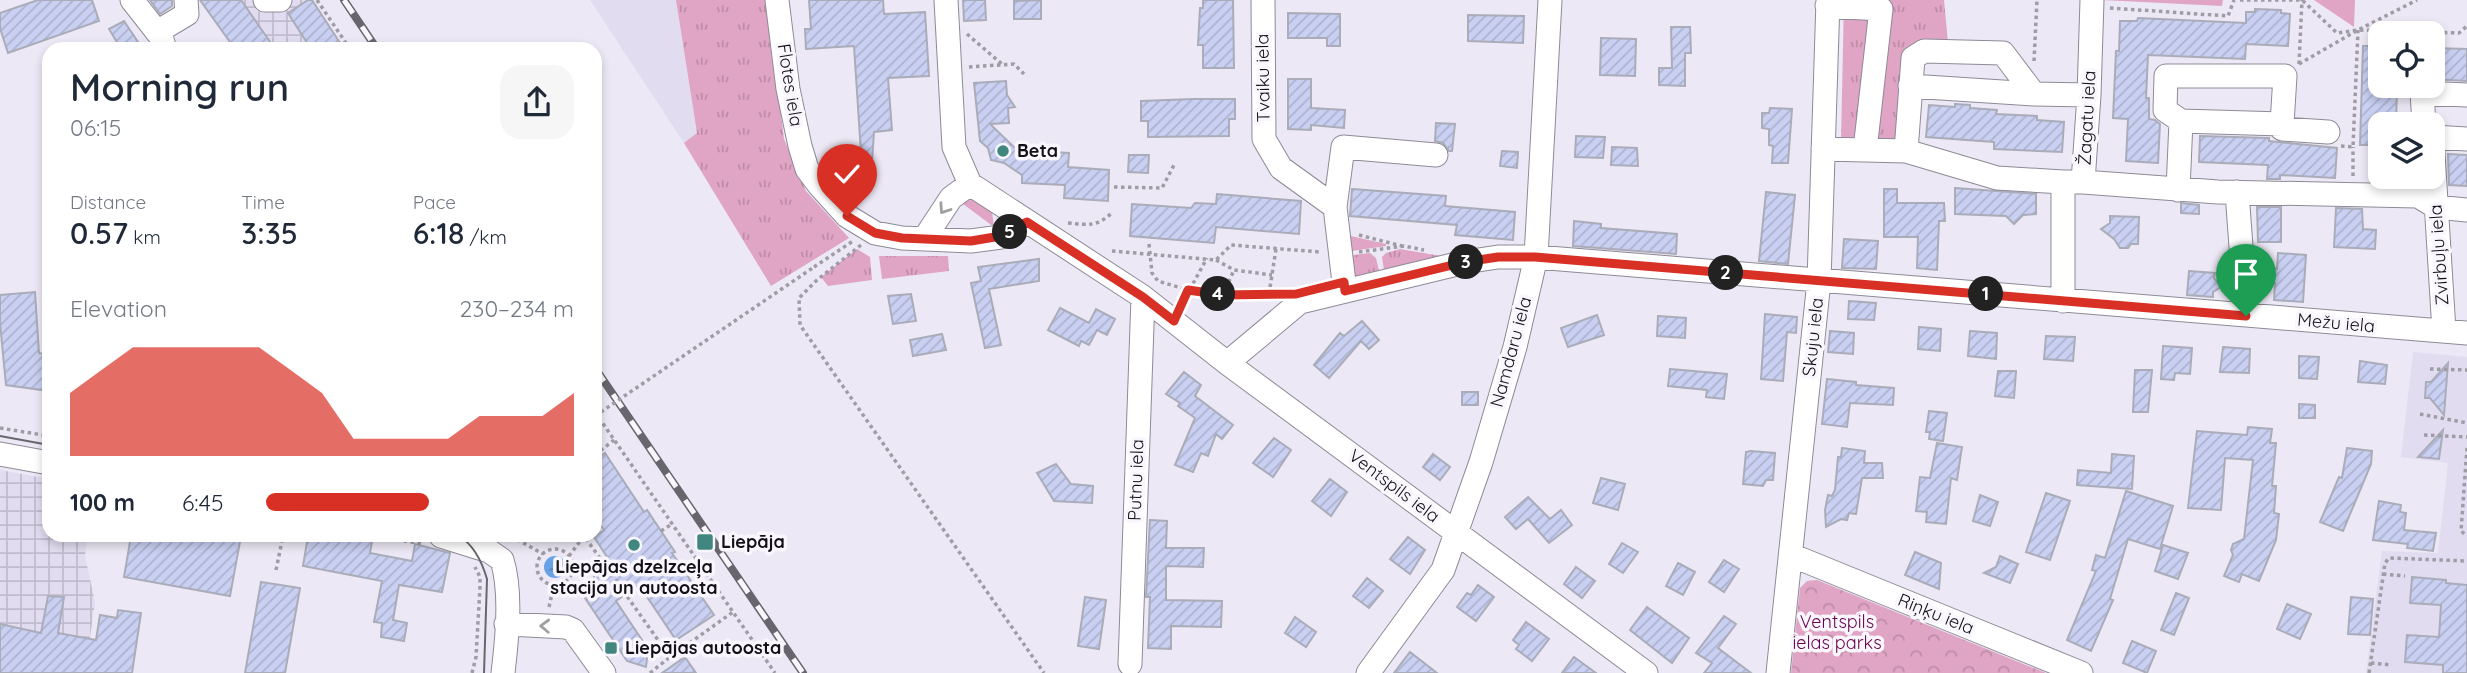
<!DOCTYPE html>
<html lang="en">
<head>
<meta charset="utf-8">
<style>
  body { margin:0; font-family:Quicksand,sans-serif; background:#f6f6f7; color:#1f2937; height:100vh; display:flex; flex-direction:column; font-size:26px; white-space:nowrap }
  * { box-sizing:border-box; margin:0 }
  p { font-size:23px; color:#747a83 }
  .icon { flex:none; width:38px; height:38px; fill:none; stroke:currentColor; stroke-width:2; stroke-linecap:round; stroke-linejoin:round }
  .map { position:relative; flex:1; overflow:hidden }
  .sheet { position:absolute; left:42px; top:42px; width:560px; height:500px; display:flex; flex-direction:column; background:#fff; border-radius:21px; box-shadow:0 4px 10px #0003 }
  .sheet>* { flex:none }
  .fabs { position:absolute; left:2368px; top:21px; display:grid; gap:14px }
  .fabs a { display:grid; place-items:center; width:77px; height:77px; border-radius:14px; background:#fff; box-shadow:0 4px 10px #0003; font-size:35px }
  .pin { position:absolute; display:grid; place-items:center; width:60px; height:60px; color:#fff; margin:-72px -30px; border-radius:50% 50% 50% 0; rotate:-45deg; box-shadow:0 0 7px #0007 }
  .pin .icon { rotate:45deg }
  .km { position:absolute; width:35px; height:35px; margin:-18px; border-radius:50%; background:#222; color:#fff; font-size:19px; line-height:35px; text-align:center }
  .round { display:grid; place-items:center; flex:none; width:74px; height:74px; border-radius:21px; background:#f6f6f7 }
  .summary { display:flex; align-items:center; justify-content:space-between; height:119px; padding:0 28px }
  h1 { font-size:38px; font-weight:600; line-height:52px }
  .figures { display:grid; grid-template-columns:repeat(3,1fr); gap:10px; height:119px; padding:7px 28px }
  .figures div { display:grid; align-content:center }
  .figures b { font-size:30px; font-weight:600 }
  .figures small { font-size:19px; font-weight:400 }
  .figures p { font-size:19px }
  .chart { height:196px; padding:14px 28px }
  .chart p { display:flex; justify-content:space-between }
  .chart svg { width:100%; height:126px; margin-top:7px; fill:#d93025; opacity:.7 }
  ul { padding:0 28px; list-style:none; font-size:23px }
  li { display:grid; grid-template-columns:112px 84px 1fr; align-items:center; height:52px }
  li i { height:18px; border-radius:9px; background:#d93025 }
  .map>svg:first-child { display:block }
</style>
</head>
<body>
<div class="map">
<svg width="2467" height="673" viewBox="0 0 2467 673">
  <defs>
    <pattern id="industrial-grid" width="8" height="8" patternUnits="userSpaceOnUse" patternTransform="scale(1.75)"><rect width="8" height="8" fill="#e2dcf0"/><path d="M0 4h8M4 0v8" fill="none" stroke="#c1bccd"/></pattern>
    <pattern id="grass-tufts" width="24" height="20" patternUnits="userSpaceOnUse" patternTransform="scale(1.75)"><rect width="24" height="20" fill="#e0a4c5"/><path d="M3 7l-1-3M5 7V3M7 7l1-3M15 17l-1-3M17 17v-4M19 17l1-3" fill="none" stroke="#bf8ca8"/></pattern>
    <pattern id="park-crowns" width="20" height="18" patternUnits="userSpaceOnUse" patternTransform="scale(1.75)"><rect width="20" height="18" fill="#e0a4c5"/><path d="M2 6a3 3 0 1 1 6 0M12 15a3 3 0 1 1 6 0" fill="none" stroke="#bf8ca8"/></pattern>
    <pattern id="water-ripples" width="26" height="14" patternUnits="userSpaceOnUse" patternTransform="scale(1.75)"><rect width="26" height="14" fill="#69a1e6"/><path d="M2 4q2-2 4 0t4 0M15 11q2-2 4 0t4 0" fill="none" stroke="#5582b9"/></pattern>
    <pattern id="building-hatch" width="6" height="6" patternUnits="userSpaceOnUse" patternTransform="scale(1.75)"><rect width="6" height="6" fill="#c9d0f2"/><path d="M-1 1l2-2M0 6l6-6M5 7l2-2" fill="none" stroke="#acb2cf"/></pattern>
  </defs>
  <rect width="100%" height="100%" fill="#ece8f5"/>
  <path fill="#e2dcf0" d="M590,0h86l21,134 -13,9z
    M2413,352l54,5v316h-101l16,-122 56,2 10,-90 -47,-6z"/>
  <path fill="url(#industrial-grid)" d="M238,0h71l32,49h-75z
    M0,470l49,9v57h39l-3,20 10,46 -10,71h-85z"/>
  <path fill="url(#grass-tufts)" d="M676,0h91l17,139 22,52 43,47 -78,48 -87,-143 13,-10z
    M1844,0h100l4,43 -41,4 -8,93h-58z
    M2102,0h121l-1,6z
    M2314,0h41l-1,27z
    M969,198l23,14 2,15 -35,-26z
    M1342,234l44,10v2l-41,6z
    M857,249l13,8 2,23 -44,6 -7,-9z
    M1400,249l41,7 -57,14 -2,-13 4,-4z
    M1370,253l6,5 3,13 -30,7 -3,-22z
    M879,256h69l1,15 -67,8z"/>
  <path fill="url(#park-crowns)" d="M1817,580l229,93h-255l9,-85 7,-7z"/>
  <path fill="url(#water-ripples)" d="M544 567a11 11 0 1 1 22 0a11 11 0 1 1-22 0Z"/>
  <path fill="url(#building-hatch)" stroke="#aaacb9" stroke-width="2" d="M38,0h54l7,21 -91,32 -8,-25v-15z
    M150,0h22v6l-12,8z
    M200,0h41l34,49h-40z
    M308,0h4l32,49h-33l-23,-36z
    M809,0h74l1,14 41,-2 4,64 -41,2 4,52 -18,2 -3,44 -28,-3 2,-21 16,1 -7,-107 -48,3 -1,-20h6z
    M963,0h22l1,20 -22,1z
    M1041,0v19h-27v-18z
    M1203,0h30l1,68h-31v-23h-5l2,-37h3z
    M2255,9l26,1v3l9,1 -2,32 -42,-2 -1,15 -97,-4 -2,43h3v21l6,1 5,4 -2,39 -32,-2 2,-42 -15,-1 3,-67h3l1,-30h17l1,-3 108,5v-11h9z
    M1288,13l52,1v32h-13v-8h-39z
    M1468,15l56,1 -1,27 -55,-2z
    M124,21l14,21 -11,7h-6l-12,-20z
    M1671,27h19l1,26h-6v33l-26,-1v-17h13z
    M1601,38l35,1 -1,37 -35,-1z
    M2363,46h17v40h17l-1,38h-16v21h-20z
    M2432,48l35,1v32l-35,-2z
    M1288,79h23v29l34,2 -1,18 -33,-3v5l-23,-1z
    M1006,81l1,14 8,12 -7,1 1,15 -19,1 27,26 52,3 -1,14 41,3 -1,31 -44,-3 1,-13 -43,-2v-8l-18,-12 -13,-3 -3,-12 -8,-7 -6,-58z
    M1194,99h41v20h-6v17l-81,1v-16h-7v-20z
    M1955,104l15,1v3l27,2 -1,4 41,2v4l27,2 -2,30 -68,-3v-7l-68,-5 3,-32 26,2z
    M1770,108l22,1 -4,54h-16l1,-17 -4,-1v-16l-7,-1v-15h7z
    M1436,123l19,1 -3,27h-3l-6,-8 -8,-2z
    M1576,136l29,1 -2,21 -28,-1z
    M2200,136l69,2v3l68,7 -2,30 -55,-3v4h-13l1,-14 -69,-3z
    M1612,147l25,1 1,18 -27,-1z
    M1502,151l16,1 -1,16 -17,-2z
    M2448,154l19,1v31l-18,-1z
    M1129,155h20l-1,18 -20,-1z
    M1955,188l81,6v20l-13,1 -9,9 -8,-8 -51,-2z
    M1352,189l94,7 -1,10 70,6 -2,28 -58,-5 2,-10 -107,-9z
    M1884,189h13v14h47l1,18h-6l-2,49 -20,-2 1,-31h-34z
    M1766,192l29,3 -7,69 -29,-3z
    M1217,194l84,7 -2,33 -83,-7 -2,16 -84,-7 2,-32 59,4 4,-5 21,1z
    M2181,203l18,2v9l-18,-1z
    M2257,207h24v35h-23z
    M2336,208l26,1 1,20 13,1 -1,19 -41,-2z
    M2110,216l29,1 -1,27h-7l-3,4h-8l-6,-9 -13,-10 9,-6z
    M1574,221l27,3v4l76,6 -1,20 -103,-8z
    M1844,239l34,2 -2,28 -34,-1z
    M2278,253l28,2 -3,47 -29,-2 1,-17h-8l1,-15 9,1z
    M1039,259v22l-50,8 12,56 -16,3 -14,-65 10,-2 -3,-14z
    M2189,271l26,2 -1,5 7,9 -8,5v5l-26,-2z
    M35,292l4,61 10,2v36l-43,-6 -6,-62v-28z
    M911,294l5,27 -23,3 -5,-28z
    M1849,301l27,2 -2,17 -26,-1z
    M1060,308l29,15 7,-14 19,10 -8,16 -10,-5 -8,15 -8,-4 -2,5 -31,-16z
    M1765,314l32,3 -1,16 -9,-1 -4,49 -22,-2z
    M1597,315l7,20 -36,12 -7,-19z
    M1658,316l28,2 -1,20 -28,-2z
    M1362,321l17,19 -10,9 -8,-8 -32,37 -15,-13 26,-32 4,3z
    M1919,327l22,2 -1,22 -22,-2z
    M1830,331l24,2 -1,21 -25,-2z
    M1970,331l27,2 -1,26 -28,-3z
    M942,334l4,16 -33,6 -3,-16z
    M2046,336l29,1 -2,24 -29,-2z
    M2163,346l29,2 -2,26 -15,-1 -1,7 -13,-1z
    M2223,347l27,2 -1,24 -29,-1z
    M2299,356l20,1 -2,22 -18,-1z
    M2360,361l27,4 -2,19 -27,-2z
    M2448,363l-4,52 -14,-17h-5l1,-16h5z
    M1670,369l57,5 -3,25 -18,-2 1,-7 -39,-4z
    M2135,370h17l-4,42h-15z
    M1998,371h18l-2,27 -19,-2z
    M1184,372l17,13 -6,11 38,29 -11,14 -6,-5 -8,22 -7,-3 -8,19 -18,-7 20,-47 -17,-12 2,-3 -14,-9z
    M1827,379l29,3v3l38,3 -1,17 -43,-2 -3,24 -25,-3z
    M1462,392h16v13h-16z
    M2299,404l16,1v13h-16z
    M1929,411l18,2 -4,28 -14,-2 1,-7h-4z
    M2248,427l24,2 -2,14h6l-4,43h4l-2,27 5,1 -3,26 -17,41 -17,-7 -3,8 -15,-6 9,-21 -2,-5 2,-6 11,-5 9,-79 -28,-2 -4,52 -33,-2 9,-77 50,4z
    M2443,430l-4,29 -21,-2z
    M1274,438l17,12 -18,27 -20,-14z
    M1937,443l25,4 -5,33 -6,-2 -5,46 -20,-2 1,-10 -11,-1 4,-34 10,1z
    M1842,448l23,3 -1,12h18l1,15h-21l-6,36 -7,-1 -2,7 -6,-1 -15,8 -1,-17 3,-15 4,1 3,-6 3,-33h3z
    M2347,448l25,3 -1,13 -28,67 -23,-9 19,-45 3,1z
    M1750,451l25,2 -2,27h-7l-3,6 -20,-2 3,-32z
    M605,453l39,59 3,-2 28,42 -3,1 42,62 -38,25 -37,-55 -23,16 32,48 -2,18 -19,-6 -42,-63 2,-9 7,-4v-16l17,-6 -17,-26 10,-7 -9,-13v-57z
    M1433,454l17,13 -10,13 -17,-13z
    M2112,454l22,2 -2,33 -55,-4 1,-15 33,3z
    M1056,464l15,20 22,2 -1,17 -38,-2 -17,-28z
    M1601,478l24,6 -7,26 -25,-7z
    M1330,479l17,13 -16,24 -19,-15z
    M2126,491l47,15 -13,43 -32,-10 -18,60 3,1 -22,51 -24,-11 29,-69 -4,-1 4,-15 9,3z
    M2046,493l24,8 -20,59 -24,-8z
    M1980,495l18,7 -8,24 -17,-5z
    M1528,497l22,22 11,-9 11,15 -23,18 -21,-24 -12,10 -11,-12z
    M2379,501l22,4 -1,7 6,1 -2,17 32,3 -3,18 -26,-3 1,-4 -35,-4z
    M1150,520l17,1 -1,27h38l-1,19 -37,-1v34l56,1 -1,26 -50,-1v23l-23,-1 2,-51h-4z
    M131,536h110l-11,60 -106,-19z
    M308,536h65l-3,17 42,8 3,-17 35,9 -8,39 -43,-7 -6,35 14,3 -3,18 -23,-4 1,-14 -8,-1 8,-41 -79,-15z
    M1408,537l17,13 -15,24 -20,-15z
    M1622,543l16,9 -15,21 -14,-9z
    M2163,545l25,8 -10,26 -23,-8z
    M1915,552l26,11 -2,26 -34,-14z
    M2000,556l18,8 -8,19 -26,-10 12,-6z
    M1724,560l15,9 -15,23 -15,-10z
    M1678,563l17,9 -12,23 -17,-9z
    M1576,567l19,14 -13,17 -18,-14z
    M2412,577l34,3v3l21,2v88h-24v-8l-38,-3 2,-27 32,2 2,-32 -31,-2z
    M1367,578l16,13 -14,17 -16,-12z
    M261,582l39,6 -15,85h-40z
    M1478,585l16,12 -18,24 -19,-14 10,-14 4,2z
    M2176,593l13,5 -15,37 -13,-5z
    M48,596l16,1 -6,36 38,7 4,-25 17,3 1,-8 23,3 -9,60h-132v-49l41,9z
    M1085,597l21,3 -7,49 -21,-3z
    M2351,597l22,2 -3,36 -22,-1z
    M2287,604l24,10 -11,25 -23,-10z
    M1647,607l42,31 -17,25 -42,-33z
    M1724,616l12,8 -18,24 33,25h-47l8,-10 -16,-10z
    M1295,617l21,15 -10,15 -21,-14z
    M1526,622l23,17 -17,22 -16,-12 3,-4 -6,-5z
    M2132,641l24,10 -9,22 -24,-10z
    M1410,652l27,21h-43z
    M685,657l11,16h-34z
    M1574,657l22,16h-34z"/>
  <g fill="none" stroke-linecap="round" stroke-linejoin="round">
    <g stroke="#8e8a96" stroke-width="25">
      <path id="minor" d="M132,0l29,37 4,12
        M265,0h15
        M777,0l11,89 12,57 7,23 12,16 28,31 28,17 27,5 69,3 30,-4 26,-15
        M946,0l8,147 16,37 173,113 84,66 419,310
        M1263,0l1,139 17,29 54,39
        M1827,6l54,3 -15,132 3,9
        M157,32l30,-18 -1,-14
        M1910,86l124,8
        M2282,124l-101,-3 -16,-11 1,-34h119l-3,48v5l46,3
        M2424,124l-2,-31 45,2
        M2432,137l12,194
        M2433,137l34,2
        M1823,149l83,2
        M2063,182l-66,-4 -91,-27 7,-93 11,-7 79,2 31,41 55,1
        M2083,182l135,10 200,4 18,11 31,3
        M2178,190l3,-69
        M2237,192l9,123
        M924,239l27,-41 19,-14
        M1345,291l-10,-84 8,-60 93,8
        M2063,301v-119h20l6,-87 3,-95
        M1227,363l73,-61 165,-40 33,-5h38l931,76
        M0,454l49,9
        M441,536l48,15 13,9c10,32 5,79 1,113
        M1791,555l290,118
        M506,624l60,3 7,3 31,43
        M1130,664l13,-367
        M1368,673l75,-103 38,-108 34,-115 21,-90 14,-257
        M1778,673l41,-392 9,-281"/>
    </g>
    <path stroke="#9f9ca6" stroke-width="3.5" stroke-dasharray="3.5 3.5" stroke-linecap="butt" d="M317,0l33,49
      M2240,0h62l35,33 21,-3 59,-30
      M2110,8l118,8 6,-16
      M967,34l36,31
      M2034,61l3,-61
      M2299,64l3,-64
      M2299,64l59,-34 101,3 8,-7
      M969,67l45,-3 10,10
      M2341,146l12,1 5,-117
      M2353,176v-29
      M1114,187l48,1 12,-23
      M1068,223c22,2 28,4 45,-11
      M1359,235l43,11
      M1149,244l3,29 6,8 30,9 35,5 57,-1
      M861,245l-44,35 -18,18 1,27 244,348
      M1112,251l104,9 15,-15 89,7
      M1359,252l45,-6 20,4
      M1216,260l18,10 38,5
      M814,267l39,-26
      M1269,294l7,-45
      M1223,295l11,-25
      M1183,302l24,-44
      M2430,369l37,1
      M595,412l180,261
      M2420,414l47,9
      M0,428l49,8
      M2424,435l43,2
      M2467,448l-6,83 6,5
      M595,455l19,-15
      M661,531l11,-7
      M376,536l47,8
      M511,536l32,18
      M537 567a18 18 0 1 1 36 0a18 18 0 1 1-36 0Z
      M569,556l15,-20 23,32 5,-3
      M607,568l63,89 63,-45
      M276,570l7,-34
      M2383,574l22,2
      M549,607l5,-22
      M2371,663l21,2
      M472,673l4,-16 4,-70v-10l-5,-10
      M650,673l20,-16
      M2369,673l16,-110 4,-5 78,3"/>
    <use href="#minor" stroke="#fff" stroke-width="23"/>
    <path stroke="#68666d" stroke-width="2" d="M0,436l49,9
      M459,536c15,9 23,26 28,43l-3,94"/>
    <g stroke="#68666d" stroke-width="8">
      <path id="rail" d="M344,0l33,49
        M595,368l208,305"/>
    </g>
    <use href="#rail" stroke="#f9f6fe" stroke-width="5" stroke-dasharray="16" stroke-linecap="butt"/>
    <path stroke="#9f9ca6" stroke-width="3.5" stroke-dasharray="3.5 3.5" stroke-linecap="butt" d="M595,416l219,-149"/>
  </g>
  <defs><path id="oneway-chevron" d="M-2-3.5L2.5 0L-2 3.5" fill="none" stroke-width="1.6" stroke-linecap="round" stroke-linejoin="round" transform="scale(1.75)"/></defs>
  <g stroke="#a0a0a1">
    <use href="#oneway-chevron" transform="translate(944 209) rotate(124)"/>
    <use href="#oneway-chevron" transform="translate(545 626) rotate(-178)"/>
  </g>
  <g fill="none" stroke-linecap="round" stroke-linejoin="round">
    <g stroke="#fff" stroke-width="14">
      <path id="route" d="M847,216l28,17 27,5 69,3 30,-5 26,-14 116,75 31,24 14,-31 35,5 73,-1 48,-12 1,9 120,-29 33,-5h37l711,59"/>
    </g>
    <use href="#route" stroke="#d93025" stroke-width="9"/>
  </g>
  <g fill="#418780" stroke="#f9f6fe" stroke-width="2.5">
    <circle cx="1003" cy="151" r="7"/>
    <rect x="696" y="533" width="18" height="18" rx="3.5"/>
    <circle cx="634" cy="545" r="7"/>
    <rect x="604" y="641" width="14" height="14" rx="3.5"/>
  </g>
  <g text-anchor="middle" stroke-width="7" stroke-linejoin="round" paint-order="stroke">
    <g font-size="18" fill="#121115" stroke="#f9f6fe">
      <text transform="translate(1263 78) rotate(-91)" y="6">Tvaiku iela</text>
      <text transform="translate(790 85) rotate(81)" y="6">Flotes iela</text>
      <text transform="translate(2087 118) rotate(-87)" y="6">Žagatu iela</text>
      <text transform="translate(2439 255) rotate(-94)" y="6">Zvirbuļu iela</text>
      <text transform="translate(2336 323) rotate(5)" y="6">Mežu iela</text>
      <text transform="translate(1813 337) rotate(-84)" y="6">Skuju iela</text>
      <text transform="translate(1511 352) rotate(-75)" y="6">Namdaru iela</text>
      <text transform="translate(1136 480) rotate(-88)" y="6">Putnu iela</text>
      <text transform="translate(1394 486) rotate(37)" y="6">Ventspils iela</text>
      <text transform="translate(1936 614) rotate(22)" y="6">Riņķu iela</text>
    </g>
    <g font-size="18" font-weight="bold" fill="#121115" stroke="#f9f6fe" text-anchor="start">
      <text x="1017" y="157">Beta</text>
      <text x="721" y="548">Liepāja</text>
      <text x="634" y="573" text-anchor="middle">Liepājas dzelzceļa<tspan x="634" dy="21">stacija un autoosta</tspan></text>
      <text x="625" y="654">Liepājas autoosta</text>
    </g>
    <g font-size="18" fill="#68004b" stroke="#f9f6fe">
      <text x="1837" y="628">Ventspils<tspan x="1837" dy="21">ielas parks</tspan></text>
    </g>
  </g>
</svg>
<div class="fabs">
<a><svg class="icon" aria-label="locate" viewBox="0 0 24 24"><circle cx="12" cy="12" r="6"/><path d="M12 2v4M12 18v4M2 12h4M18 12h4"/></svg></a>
<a><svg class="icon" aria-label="layers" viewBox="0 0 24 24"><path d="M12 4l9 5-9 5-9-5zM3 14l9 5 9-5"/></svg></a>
</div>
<div class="pin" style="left:2246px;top:316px;background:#1e9e55"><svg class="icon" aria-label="arrive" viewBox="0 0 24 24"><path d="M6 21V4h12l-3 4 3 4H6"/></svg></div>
<div class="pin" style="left:847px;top:216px;background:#d93025"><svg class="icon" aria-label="check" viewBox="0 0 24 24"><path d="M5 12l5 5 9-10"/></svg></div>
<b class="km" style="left:1986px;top:294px">1</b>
<b class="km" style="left:1726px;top:273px">2</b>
<b class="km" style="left:1466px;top:262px">3</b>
<b class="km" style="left:1218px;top:294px">4</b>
<b class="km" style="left:1010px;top:232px">5</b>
<section class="sheet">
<div class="summary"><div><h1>Morning run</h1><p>06:15</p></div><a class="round"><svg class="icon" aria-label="share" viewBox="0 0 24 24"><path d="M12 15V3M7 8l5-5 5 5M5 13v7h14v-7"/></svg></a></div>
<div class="figures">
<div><p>Distance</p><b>0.57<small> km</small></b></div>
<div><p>Time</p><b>3:35</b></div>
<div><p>Pace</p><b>6:18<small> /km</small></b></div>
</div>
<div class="chart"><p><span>Elevation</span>230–234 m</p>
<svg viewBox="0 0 160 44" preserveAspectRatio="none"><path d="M0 44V22L10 14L20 6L30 6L40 6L50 6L60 6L70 14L80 22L90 38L100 38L110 38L120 38L130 30L140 30L150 30L160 22V44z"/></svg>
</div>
<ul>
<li><b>100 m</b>6:45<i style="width:53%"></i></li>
</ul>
</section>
</div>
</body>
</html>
